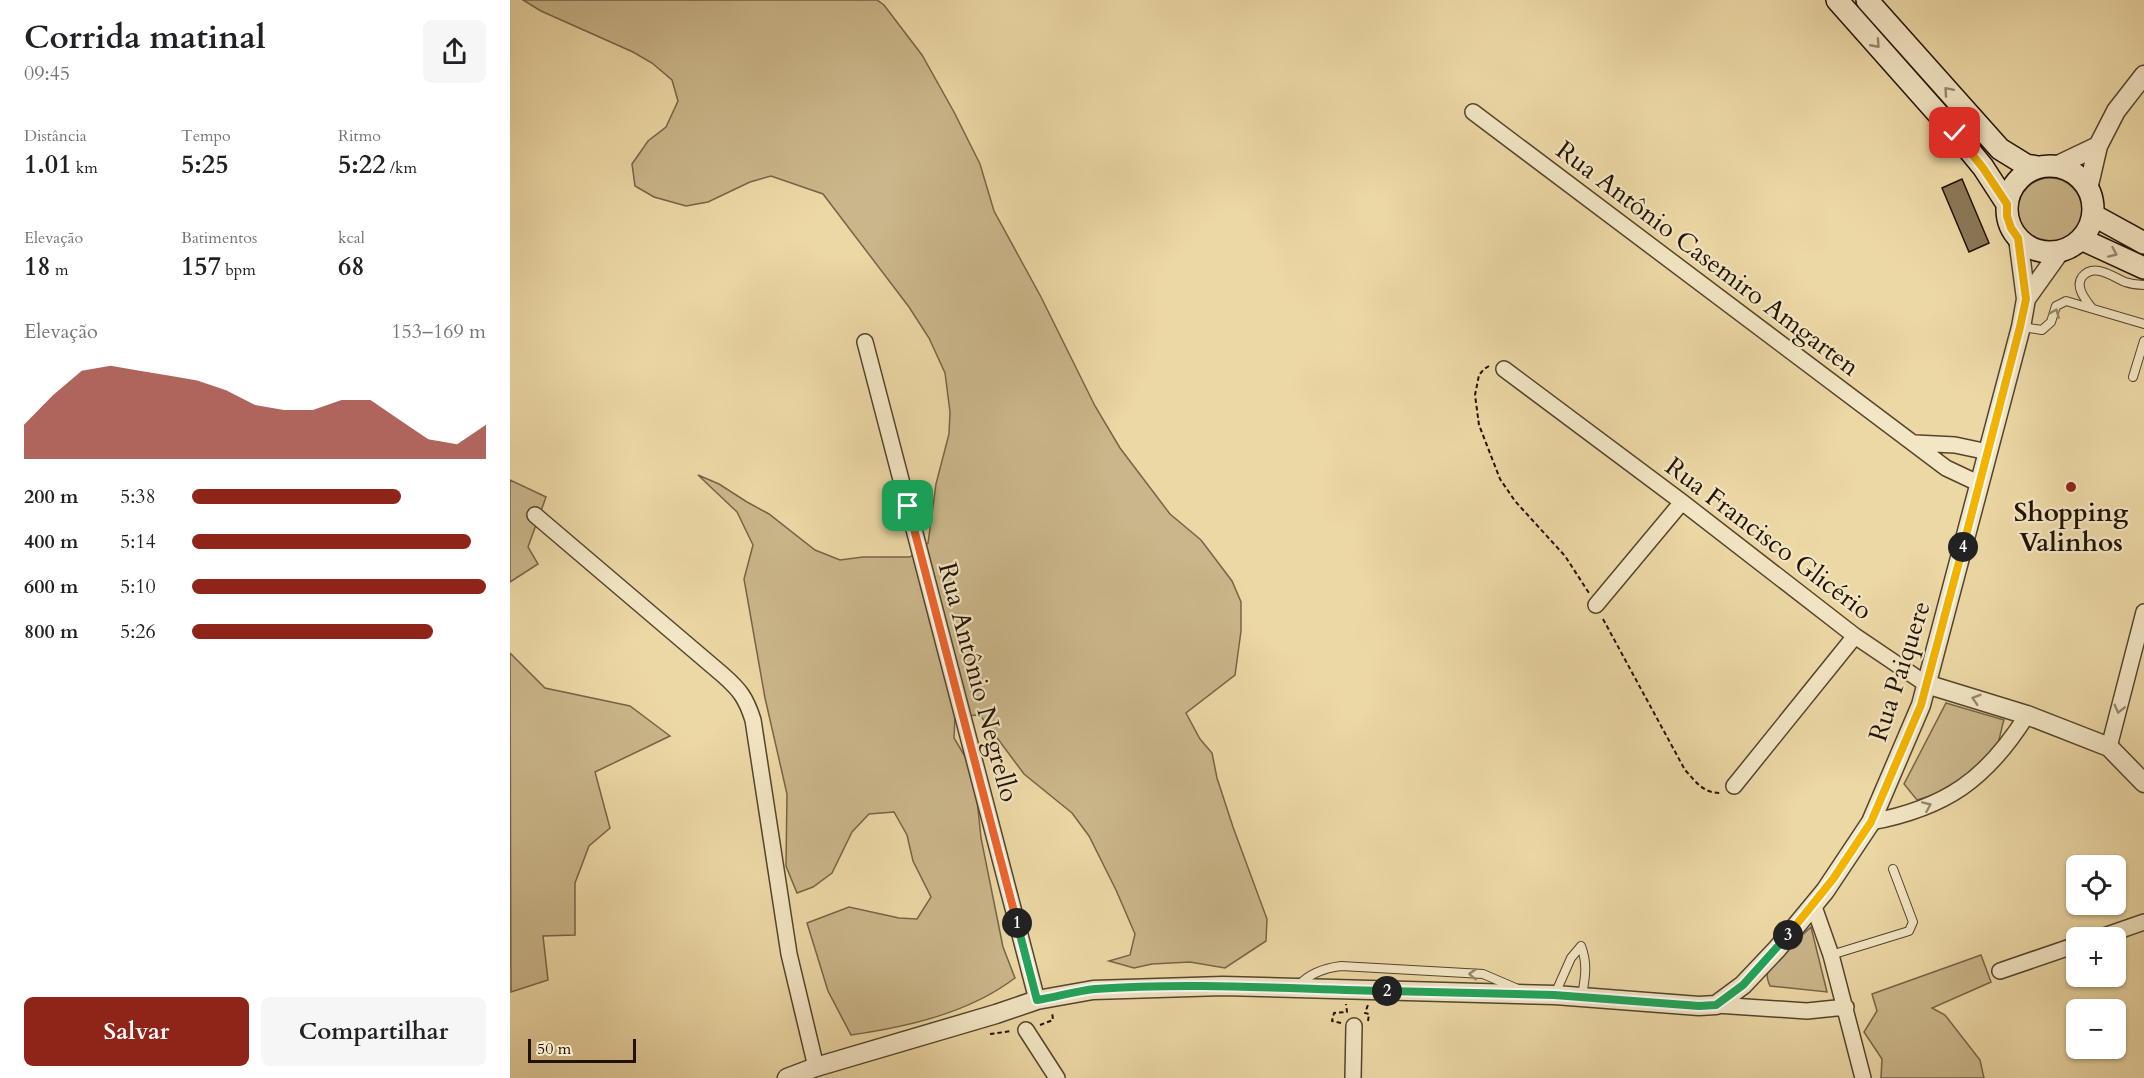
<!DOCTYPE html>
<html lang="pt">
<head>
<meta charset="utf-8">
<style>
  body { margin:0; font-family:Cardo,serif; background:#f6f6f6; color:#202124; height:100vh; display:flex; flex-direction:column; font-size:22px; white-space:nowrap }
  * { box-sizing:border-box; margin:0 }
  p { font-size:20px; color:#757577 }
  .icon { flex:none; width:33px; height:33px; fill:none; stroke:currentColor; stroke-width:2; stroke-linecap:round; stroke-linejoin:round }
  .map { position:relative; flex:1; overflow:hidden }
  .details { display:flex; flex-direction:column; background:#fff; width:510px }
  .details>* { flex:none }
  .tools { position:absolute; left:1556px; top:855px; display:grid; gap:12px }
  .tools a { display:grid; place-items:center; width:60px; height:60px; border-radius:9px; background:#fff; box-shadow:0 2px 4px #0004; font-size:30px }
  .scale { position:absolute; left:18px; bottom:15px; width:108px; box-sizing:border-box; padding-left:6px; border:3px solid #221204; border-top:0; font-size:16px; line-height:21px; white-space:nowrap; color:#221204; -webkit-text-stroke:4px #f3e6c4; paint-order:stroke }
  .pin { position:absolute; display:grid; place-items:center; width:51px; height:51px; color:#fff; margin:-26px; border-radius:12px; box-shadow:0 3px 9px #0006 }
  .km { position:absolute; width:30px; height:30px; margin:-15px; border-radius:50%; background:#222; color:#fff; font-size:16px; line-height:30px; text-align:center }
  .round { display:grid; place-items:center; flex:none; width:63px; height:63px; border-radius:9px; background:#f6f6f6 }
  .overview { display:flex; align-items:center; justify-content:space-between; height:102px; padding:0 24px }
  h1 { font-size:33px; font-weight:700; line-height:45px }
  .metrics { display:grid; grid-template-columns:repeat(3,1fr); gap:9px; height:102px; padding:6px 24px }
  .metrics div { display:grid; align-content:center }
  .metrics b { font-size:26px; font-weight:700 }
  .metrics small { font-size:16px; font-weight:400 }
  .metrics p { font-size:16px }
  .chart { height:168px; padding:12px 24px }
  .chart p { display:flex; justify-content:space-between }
  .chart svg { width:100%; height:108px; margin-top:6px; fill:#8f2418; opacity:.7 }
  .action { display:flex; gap:12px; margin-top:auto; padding:12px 24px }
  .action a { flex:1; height:69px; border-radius:9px; background:#8f2418; color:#fff; font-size:24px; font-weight:700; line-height:69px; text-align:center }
  .action a+a { background:#f6f6f6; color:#202124 }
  ul { padding:0 24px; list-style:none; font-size:20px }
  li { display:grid; grid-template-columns:96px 72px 1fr; align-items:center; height:45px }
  li i { height:15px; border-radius:8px; background:#8f2418 }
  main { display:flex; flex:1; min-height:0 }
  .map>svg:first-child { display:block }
</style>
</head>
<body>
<main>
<section class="details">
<div class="overview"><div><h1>Corrida matinal</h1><p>09:45</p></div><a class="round"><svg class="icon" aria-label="share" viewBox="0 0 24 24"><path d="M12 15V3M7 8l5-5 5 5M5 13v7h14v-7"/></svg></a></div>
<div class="metrics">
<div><p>Distância</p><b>1.01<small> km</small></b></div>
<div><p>Tempo</p><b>5:25</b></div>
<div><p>Ritmo</p><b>5:22<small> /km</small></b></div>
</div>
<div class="metrics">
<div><p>Elevação</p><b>18<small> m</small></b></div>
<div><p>Batimentos</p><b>157<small> bpm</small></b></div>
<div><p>kcal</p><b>68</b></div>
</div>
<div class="chart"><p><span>Elevação</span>153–169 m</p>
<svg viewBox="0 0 160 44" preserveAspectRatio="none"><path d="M0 44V30L10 18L20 8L30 6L40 8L50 10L60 12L70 16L80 22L90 24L100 24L110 20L120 20L130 28L140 36L150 38L160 30V44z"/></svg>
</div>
<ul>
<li><b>200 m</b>5:38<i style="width:71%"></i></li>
<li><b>400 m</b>5:14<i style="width:95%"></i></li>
<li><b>600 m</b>5:10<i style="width:100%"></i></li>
<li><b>800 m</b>5:26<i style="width:82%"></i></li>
</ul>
<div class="action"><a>Salvar</a><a>Compartilhar</a></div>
</section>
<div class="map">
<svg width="1634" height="1078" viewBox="0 0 1634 1078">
  <rect width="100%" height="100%" fill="#ecd8a5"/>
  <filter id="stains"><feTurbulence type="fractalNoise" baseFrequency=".00333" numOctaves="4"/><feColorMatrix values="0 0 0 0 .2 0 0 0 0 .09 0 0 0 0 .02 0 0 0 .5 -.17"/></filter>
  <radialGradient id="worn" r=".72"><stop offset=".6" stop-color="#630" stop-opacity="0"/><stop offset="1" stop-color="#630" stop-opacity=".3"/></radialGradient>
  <path fill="#cab68a" stroke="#766447" stroke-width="1.5" d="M13,0h354l7,5 38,50 32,57 26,52 14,47 47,86 54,109 25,42 50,66 31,26 31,41 9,21v29l-6,44 -49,38 14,26 12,14 5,25 16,49 34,92 -1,22 -41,27 -35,-6 -38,2 -18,4 -25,-7 21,-6 5,-21 -19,-44 -27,-54 -17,-23 -48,-39 -44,-59 -25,1 -1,22 12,20 10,32 5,48 22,109 12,31c-46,35 -108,49 -164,57l-23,-44 -21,-68 42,-16 50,11 18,1 14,-22 -18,-36 -6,-26 -13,-23 -25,2 -17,18 -20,41 -19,14 -16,6 -11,-27 1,-72 -22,-96 -21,-119 9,-34 -16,-33 -39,-37 21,9 28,18 22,12 46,36 25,10 23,-3h47l18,-14 8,-59 13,-50 1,-22 -5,-39 -16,-35 -20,-31 -86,-113 -52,-18 -21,6 -42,20 -22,4 -32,-9 -19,-11 -3,-22 16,-23 18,-14 12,-26 -6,-21 -20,-17 -19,-11 -92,-41z
    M1508 210a32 32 0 1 1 64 0a32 32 0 1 1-64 0Z
    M0,480l36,17 -18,50 10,17 -28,18z
    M0,653l35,35 85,18 40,30 -75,36 15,56 -21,18 -14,37v52l-32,1 5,44 -37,12z
    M1436,703l58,17c-3,9 -4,20 -8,28 -16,24 -52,45 -79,52l-13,-16z
    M1301,927l16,65 -57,-6c-4,-9 -4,-14 2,-22z
    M1471,955l10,27 -59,26 13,7 35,45 4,18h-103l1,-19 -18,-27 13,-21 -5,-17z"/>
  <path fill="#8b7958" stroke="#221204" stroke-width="1.5" d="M1452,179l27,64 -20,9 -27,-64z"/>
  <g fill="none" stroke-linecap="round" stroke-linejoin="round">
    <g stroke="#54442c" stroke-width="10">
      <path id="service" d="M1581,307c-6,-8 -16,-20 -9,-30 12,-15 31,0 43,5 6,2 13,3 19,3
        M1512,327l20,3 9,-8 5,-16 10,-5 78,23
        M1623,377l11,-36
        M1321,955l78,-24 4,-9 -20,-53
        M789,985c11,-12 26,-17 42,-19l142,8 35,15
        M1045,994l16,-36 10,-12c7,18 4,32 1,50"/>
    </g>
    <g stroke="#54442c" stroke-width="18">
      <path id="minor" d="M963,112l473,356 34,16
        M355,342l172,658
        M994,369l178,133 173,134 71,48
        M1405,443l40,2 33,7
        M25,515l188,160c17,15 23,23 30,45l36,234 27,113
        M1086,605l86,-103
        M1599,747l35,-135
        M1224,786l121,-150
        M1361,822c75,-14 116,-43 156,-107
        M1303,904l18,51 32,123
        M1588,938l46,-16
        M1490,971l76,-26
        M1206,1005l91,6 39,-4
        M516,1030l31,48
        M843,1078l1,-52"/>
    </g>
    <g stroke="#54442c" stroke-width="21">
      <path id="tertiary" d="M1546,166l42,-20
        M1578,189l10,-43 18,-35 28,-36
        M1516,299l35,-49
        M1416,684l101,31 82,32 35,36
        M277,1078l29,-11 180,-53 41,-14 56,-10 130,-4 332,9 144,11 17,-1 27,-20 34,-36 48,-58 46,-69 50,-117 100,-378 5,-28 -8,-61"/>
    </g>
    <g stroke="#221204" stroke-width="24">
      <path id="secondary" d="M1327,0l118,133 28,34 24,37
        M1357,0l133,149 26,16 12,2
        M1497 209a43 43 0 1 1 86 0a43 43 0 1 1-86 0Z
        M1583,215l51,28
        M1571,239l63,29"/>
    </g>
    <path stroke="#221204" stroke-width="2" stroke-dasharray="4.5 3" stroke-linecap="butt" d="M979,366l-5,3 -5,6 -4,20 4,30 21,54 15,22 50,55 24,37
      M1093,619l82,151c11,12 18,23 35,23
      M858,1021l1,-7 -4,-1 3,-8
      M831,1023l-9,-2 2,-8 13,-1 -1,-8
      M530,1025l13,-5 -1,-8
      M480,1034l22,-3"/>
    <use href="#service" stroke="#f3e6c4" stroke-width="8"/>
    <use href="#minor" stroke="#f3e6c4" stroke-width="15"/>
    <use href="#tertiary" stroke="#f3e6c4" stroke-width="18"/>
    <use href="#secondary" stroke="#f3e6c4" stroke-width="21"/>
  </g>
  <defs><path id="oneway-chevron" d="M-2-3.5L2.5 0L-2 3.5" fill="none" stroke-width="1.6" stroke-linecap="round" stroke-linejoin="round" transform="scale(1.5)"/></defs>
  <g stroke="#95876e">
    <use href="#oneway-chevron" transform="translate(1366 44) rotate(48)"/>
    <use href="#oneway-chevron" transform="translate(1438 91) rotate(-131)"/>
    <use href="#oneway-chevron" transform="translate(1603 253) rotate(24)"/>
    <use href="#oneway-chevron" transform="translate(1545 313) rotate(-67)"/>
    <use href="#oneway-chevron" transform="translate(1466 699) rotate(-163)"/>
    <use href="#oneway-chevron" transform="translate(1609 709) rotate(104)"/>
    <use href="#oneway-chevron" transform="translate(1417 806) rotate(-23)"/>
    <use href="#oneway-chevron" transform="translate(963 974) rotate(-177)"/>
  </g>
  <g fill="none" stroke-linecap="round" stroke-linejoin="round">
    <g stroke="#fff" stroke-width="12">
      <path id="split-1" d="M398,506l109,417"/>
    </g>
    <g stroke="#fff" stroke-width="12">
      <path id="split-2" d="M507,923l20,77c19,-3 39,-9 58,-11 97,-7 195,0 292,2"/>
    </g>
    <g stroke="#fff" stroke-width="12">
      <path id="split-3" d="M877,991l167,4 145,11 17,-1 27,-20 45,-50"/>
    </g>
    <g stroke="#fff" stroke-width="12">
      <path id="split-4" d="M1278,935l45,-56 38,-57 50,-117 42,-158"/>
    </g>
    <g stroke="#fff" stroke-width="12">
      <path id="split-5" d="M1445,133l28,35 24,36v12l4,12 7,10 8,61 -6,28 -57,220"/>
    </g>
    <use href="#split-1" stroke="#f0652b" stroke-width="8"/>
    <use href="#split-2" stroke="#22a559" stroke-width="8"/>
    <use href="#split-3" stroke="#22a559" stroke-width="8"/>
    <use href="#split-4" stroke="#f5b400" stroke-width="8"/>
    <use href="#split-5" stroke="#f5b400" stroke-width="8"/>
  </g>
  <circle fill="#8f2418" stroke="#f3e6c4" stroke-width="2" cx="1561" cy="487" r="6"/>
  <g text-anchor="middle" stroke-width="4.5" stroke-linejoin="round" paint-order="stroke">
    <g font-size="26" fill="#221204" stroke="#f3e6c4">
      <text transform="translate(1198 258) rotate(37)" y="9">Rua Antônio Casemiro Amgarten</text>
      <text transform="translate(1259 538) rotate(37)" y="9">Rua Francisco Glicério</text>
      <text transform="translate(1389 671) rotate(-72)" y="9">Rua Paiquere</text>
      <text transform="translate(469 682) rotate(75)" y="9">Rua Antônio Negrello</text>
    </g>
    <g font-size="26" font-weight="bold" fill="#221204" stroke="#f3e6c4">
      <text x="1561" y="521">Shopping<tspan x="1561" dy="30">Valinhos</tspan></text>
    </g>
  </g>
  <rect width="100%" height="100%" filter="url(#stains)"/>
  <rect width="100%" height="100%" fill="url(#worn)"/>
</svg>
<div class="tools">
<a><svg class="icon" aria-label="locate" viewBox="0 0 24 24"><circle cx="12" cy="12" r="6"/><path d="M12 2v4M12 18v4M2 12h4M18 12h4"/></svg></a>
<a>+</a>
<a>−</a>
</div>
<div class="scale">50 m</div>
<div class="pin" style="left:398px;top:506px;background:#1e9e55"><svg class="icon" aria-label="arrive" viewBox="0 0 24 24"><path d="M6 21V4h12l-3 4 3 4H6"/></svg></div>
<div class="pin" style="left:1445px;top:133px;background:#d93025"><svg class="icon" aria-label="check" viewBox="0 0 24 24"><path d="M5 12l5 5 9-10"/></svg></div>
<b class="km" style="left:507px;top:923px">1</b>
<b class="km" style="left:877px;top:991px">2</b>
<b class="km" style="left:1278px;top:935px">3</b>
<b class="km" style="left:1453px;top:547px">4</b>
</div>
</main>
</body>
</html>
